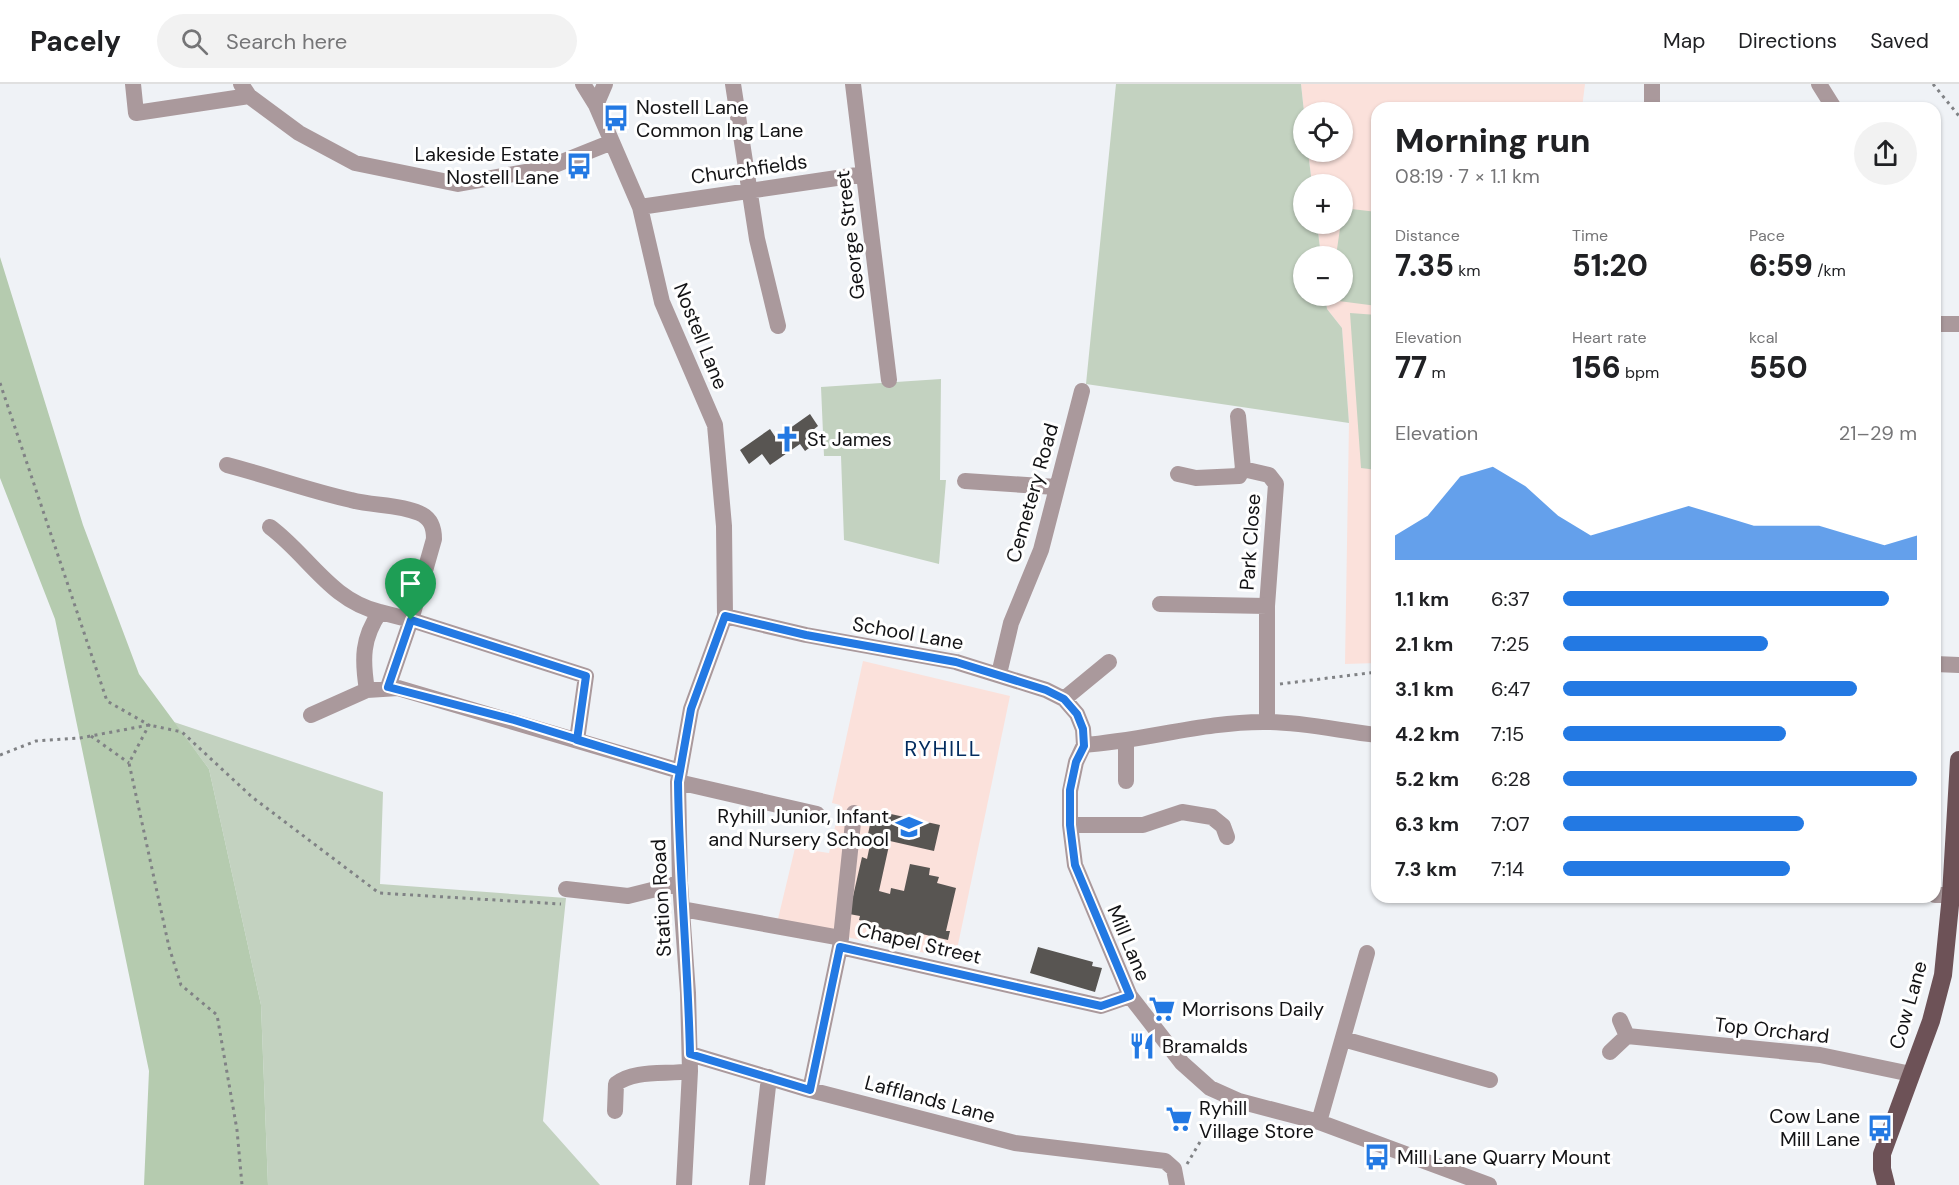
<!DOCTYPE html>
<html lang="en">
<head>
<meta charset="utf-8">
<style>
  body { margin:0; font-family:"DM Sans",sans-serif; background:#f2f2f2; color:#202124; height:100vh; display:flex; flex-direction:column; font-size:22px; white-space:nowrap }
  * { box-sizing:border-box; margin:0 }
  p { font-size:20px; color:#757577 }
  .icon { flex:none; width:33px; height:33px; fill:none; stroke:currentColor; stroke-width:2; stroke-linecap:round; stroke-linejoin:round }
  .map { position:relative; flex:1; overflow:hidden }
  .drawer { position:absolute; left:1371px; top:18px; width:570px; height:801px; display:flex; flex-direction:column; background:#fff; border-radius:18px; box-shadow:0 2px 4px #0004 }
  .drawer>* { flex:none }
  .buttons { position:absolute; left:1293px; top:18px; display:grid; gap:12px }
  .buttons a { display:grid; place-items:center; width:60px; height:60px; border-radius:50%; background:#fff; box-shadow:0 2px 4px #0004; font-size:30px }
  .pin { position:absolute; display:grid; place-items:center; width:51px; height:51px; color:#fff; margin:-62px -26px; border-radius:50% 50% 50% 0; rotate:-45deg; box-shadow:0 0 6px #0007 }
  .pin .icon { rotate:45deg }
  .round { display:grid; place-items:center; flex:none; width:63px; height:63px; border-radius:32px; background:#f2f2f2 }
  .headline { display:flex; align-items:center; justify-content:space-between; height:102px; padding:0 24px }
  h1 { font-size:33px; font-weight:800; line-height:45px }
  .stats { display:grid; grid-template-columns:repeat(3,1fr); gap:9px; height:102px; padding:6px 24px }
  .stats div { display:grid; align-content:center }
  .stats b { font-size:30px; font-weight:800 }
  .stats small { font-size:16px; font-weight:400 }
  .stats p { font-size:16px }
  .chart { height:168px; padding:12px 24px }
  .chart p { display:flex; justify-content:space-between }
  .chart svg { width:100%; height:108px; margin-top:6px; fill:#2379e3; opacity:.7 }
  ul { padding:0 24px; list-style:none; font-size:20px }
  li { display:grid; grid-template-columns:96px 72px 1fr; align-items:center; height:45px }
  li i { height:15px; border-radius:8px; background:#2379e3 }
  header { display:flex; align-items:center; gap:36px; box-sizing:border-box; height:84px; padding:0 30px; background:#fff; border-bottom:2px solid #e0e0e0 }
  header strong { font-size:28px }
  nav { display:flex; gap:33px; margin-inline-start:auto; font-size:21px }
  .search { width:420px; height:54px; background:#f2f2f2; display:flex; align-items:center; gap:15px; box-sizing:border-box; padding:0 21px; border-radius:33px; color:#757577; font-size:22px }
  .map>svg:first-child { display:block }
</style>
</head>
<body>
<header>
<strong>Pacely</strong>
<div class="search"><svg class="icon" aria-label="search" viewBox="0 0 24 24"><circle cx="10" cy="10" r="6"/><path d="M15 15l6 6"/></svg>Search here</div>
<nav><a>Map</a><a>Directions</a><a>Saved</a></nav>
</header>
<div class="map">
<svg width="1959" height="1101" viewBox="0 0 1959 1101">
  <rect width="100%" height="100%" fill="#eff2f6"/>
  <path fill="#fbe1db" d="M1301,0h284l-3,24h-205v555l-32,1 4,-241 -7,-95 -15,-19 -2,-13h17v-40h-21l-4,-32h25v-40h-30l-4,-32h34v-40h-38z
    M863,577l147,35 -55,263 -178,-36 18,-75 34,5 11,-48 -8,-2z"/>
  <path fill="#c3d2c0" d="M1116,0h185l3,28v40h4l4,32h-8v40h13l4,32h-17v40h21l2,13 15,19 7,95 -263,-39z
    M1343,124l34,4v94l-46,-6v-4h11v-40h-6z
    M1350,229l27,2v155l-16,-2z
    M941,295l-1,101h6l-7,84 -95,-24 -3,-84h-17l-3,-69z
    M174,638l209,70 -3,92 186,14 -23,223 57,64h-332l-7,-180 -52,-236z"/>
  <path fill="#b5cbaf" d="M0,173l83,268 56,149 70,95 52,236 7,180h-124l5,-114 -94,-452 -55,-141z"/>
  <path fill="#585552" d="M810,330l8,12 -5,4 7,10 -15,11 -5,-7 -30,21 -8,-11 -13,10 -9,-14 30,-21 6,9z
    M873,726l67,15 -6,26 -44,-10 -11,50 11,3 1,-6 13,3 6,-27 20,4 -1,7 10,2 -2,6 19,5 -10,43h4l-2,9 -26,-6 -1,4 -47,-11v-4l-15,-3 1,-4 -11,-2 13,-57 5,2 4,-19 -4,-1z
    M1038,863l55,15 -1,4 10,2 -7,24 -65,-19z"/>
  <g fill="none" stroke-linecap="round" stroke-linejoin="round">
    <path stroke="#808285" stroke-width="3" stroke-dasharray="3 4.5" stroke-linecap="butt" d="M1933,0l26,32
      M0,299l107,318 42,24 -20,38 40,184 12,38 36,30 20,115 5,55
      M1280,600l97,-12
      M91,652l38,27
      M0,671l36,-14 44,-3 69,-13 33,7 70,65 127,96 182,11
      M1187,1080l33,-56"/>
    <path stroke="#aa999c" stroke-width="16" d="M133,0l3,29 113,-17
      M241,0l8,12 50,37 56,30 103,21 89,-16 65,-26
      M583,0l13,21 44,102 22,95 53,123 9,101 1,90 -34,93 -13,73 2,101 8,110 2,78 -6,114
      M733,0l24,155 21,87
      M853,0l36,296
      M1819,0l15,24
      M596,21l9,-21
      M1652,24v-24
      M640,123l224,-33
      M1935,240h24
      M227,381c42,11 83,26 124,35 22,6 47,4 68,13 12,5 15,14 15,26l-23,81 -31,-8c-18,26 -18,47 -13,78
      M1243,385l26,6 7,9 -9,122v116
      M1178,390l18,4 43,-2 4,-7 -5,-53
      M965,397l91,6
      M270,443c38,28 61,74 110,85
      M1160,520l107,2
      M725,532l81,19 150,27 90,28 18,9 13,15 6,15 1,16 -8,17 -6,29v34l5,40 55,131 52,67 28,25 29,13 80,21 170,63
      M1935,580l24,1
      M999,590l12,-51 30,-73 41,-159
      M388,603l23,-67 175,56 -9,64
      M1064,615l45,-37
      M311,631l56,-25 31,-2 282,83
      M1084,661c60,-4 122,-24 183,-23 36,0 74,9 110,13
      M1126,697v-39
      M678,698l139,32
      M1070,741h73l39,-13 30,5 11,9 4,11
      M566,805l62,7 52,-13
      M1935,811h16
      M682,825l159,29
      M840,863l14,-134
      M1627,952l193,19 91,19
      M1343,955l147,41
      M1610,968l17,-16 -7,-16
      M690,970l120,36 205,53 150,18 9,8 3,16
      M810,1006l30,-143 261,59 29,-10
      M615,1027l1,-27c18,-15 52,-9 74,-13
      M1319,1038l48,-169
      M757,1101l12,-108"/>
    <path stroke="#6d5257" stroke-width="18" d="M1886,1101l-4,-16v-15l49,-133 12,-46 8,-80 8,-135"/>
  </g>
  <g fill="none" stroke-linecap="round" stroke-linejoin="round">
    <g stroke="#fff" stroke-width="12">
      <path id="route" d="M411,536l175,56 -9,64 103,31 -2,11c1,91 10,181 12,272l120,36 30,-143 261,59 29,-10 -55,-131 -5,-40v-35l6,-28 8,-16 -1,-17 -6,-15 -13,-15 -18,-9 -90,-28 -150,-27 -81,-19 -34,93 -11,62 -166,-51 -126,-33 23,-67"/>
    </g>
    <use href="#route" stroke="#2379e3" stroke-width="8"/>
  </g>
  <defs>
    <g id="bus-bare" transform="scale(2.07)"><path d="M-5-6H5V4H4V6H2V4H-2V6H-4V4H-5ZM-3.5-4V0h7V-4ZM-3.5 1.2v1.5H-2V1.2ZM2 1.2v1.5H3.5V1.2Z" fill="#2379e3" stroke="#fff" stroke-width="2.5" paint-order="stroke"/></g>
    <g id="church-bare" transform="scale(2.07)"><path d="M-1.2-6h2.4v3.5h3.3v2.4h-3.3V6h-2.4V-.1h-3.3v-2.4h3.3Z" fill="#2379e3" stroke="#fff" stroke-width="2.5" paint-order="stroke"/></g>
    <g id="school-bare" transform="scale(2.07)"><path d="M0-5L7-2L0 1L-7-2ZM-4 1L0 2.5L4 1V4Q0 6-4 4Z" fill="#2379e3" stroke="#fff" stroke-width="2.5" paint-order="stroke"/></g>
    <g id="supermarket-bare" transform="scale(2.07)"><path d="M-6-5.5h2.5l.6 2H6L4.5 2H-2.5L-4.4-4H-6ZM-1.5 3.2a1.3 1.3 0 1 0 .1 0ZM3 3.2a1.3 1.3 0 1 0 .1 0Z" fill="#2379e3" stroke="#fff" stroke-width="2.5" paint-order="stroke"/></g>
    <g id="restaurant-bare" transform="scale(2.07)"><path d="M-5-6h1v4h1v-4h1v4h1v-4h1v5L-1.5 .5V6h-2V.5L-5-1ZM5-6V6H3V1.5H1.5Q1.5-4 5-6Z" fill="#2379e3" stroke="#fff" stroke-width="2.5" paint-order="stroke"/></g>
  </defs>
  <g fill-rule="evenodd">
    <use href="#bus-bare" x="616" y="34"/>
    <use href="#bus-bare" x="579" y="82"/>
    <use href="#church-bare" x="787" y="355"/>
    <use href="#school-bare" x="909" y="743"/>
    <use href="#supermarket-bare" x="1162" y="925"/>
    <use href="#restaurant-bare" x="1142" y="962"/>
    <use href="#supermarket-bare" x="1179" y="1035"/>
    <use href="#bus-bare" x="1880" y="1044"/>
    <use href="#bus-bare" x="1377" y="1073"/>
  </g>
  <g text-anchor="middle" stroke-width="6" stroke-linejoin="round" paint-order="stroke">
    <g font-size="20" fill="#131315" stroke="#fff" text-anchor="start">
      <text x="636" y="30">Nostell Lane<tspan x="636" dy="23">Common Ing Lane</tspan></text>
      <text x="559" y="77" text-anchor="end">Lakeside Estate<tspan x="559" dy="23">Nostell Lane</tspan></text>
      <text x="807" y="362">St James</text>
      <text x="889" y="739" text-anchor="end">Ryhill Junior, Infant<tspan x="889" dy="23">and Nursery School</tspan></text>
      <text x="1182" y="932">Morrisons Daily</text>
      <text x="1162" y="969">Bramalds</text>
      <text x="1199" y="1031">Ryhill<tspan x="1199" dy="23">Village Store</tspan></text>
      <text x="1860" y="1039" text-anchor="end">Cow Lane<tspan x="1860" dy="23">Mill Lane</tspan></text>
      <text x="1397" y="1080">Mill Lane Quarry Mount</text>
    </g>
    <g font-size="20" fill="#131315" stroke="#fff">
      <text transform="translate(749 85) rotate(-8)" y="7">Churchfields</text>
      <text transform="translate(850 151) rotate(-97)" y="7">George Street</text>
      <text transform="translate(701 252) rotate(68)" y="7">Nostell Lane</text>
      <text transform="translate(1032 409) rotate(-74)" y="7">Cemetery Road</text>
      <text transform="translate(1250 458) rotate(-86)" y="7">Park Close</text>
      <text transform="translate(908 549) rotate(10)" y="7">School Lane</text>
      <text transform="translate(661 814) rotate(-93)" y="7">Station Road</text>
      <text transform="translate(919 859) rotate(13)" y="7">Chapel Street</text>
      <text transform="translate(1129 859) rotate(67)" y="7">Mill Lane</text>
      <text transform="translate(1908 921) rotate(-74)" y="7">Cow Lane</text>
      <text transform="translate(1772 946) rotate(6)" y="7">Top Orchard</text>
      <text transform="translate(930 1015) rotate(15)" y="7">Lafflands Lane</text>
    </g>
    <g font-size="22" letter-spacing="1.5" fill="#032c5f" stroke="#fff">
      <text x="943" y="672">RYHILL</text>
    </g>
  </g>
</svg>
<div class="buttons">
<a><svg class="icon" aria-label="locate" viewBox="0 0 24 24"><circle cx="12" cy="12" r="6"/><path d="M12 2v4M12 18v4M2 12h4M18 12h4"/></svg></a>
<a>+</a>
<a>−</a>
</div>
<div class="pin" style="left:411px;top:536px;background:#1e9e55"><svg class="icon" aria-label="arrive" viewBox="0 0 24 24"><path d="M6 21V4h12l-3 4 3 4H6"/></svg></div>
<section class="drawer">
<div class="headline"><div><h1>Morning run</h1><p>08:19 · 7 × 1.1 km</p></div><a class="round"><svg class="icon" aria-label="share" viewBox="0 0 24 24"><path d="M12 15V3M7 8l5-5 5 5M5 13v7h14v-7"/></svg></a></div>
<div class="stats">
<div><p>Distance</p><b>7.35<small> km</small></b></div>
<div><p>Time</p><b>51:20</b></div>
<div><p>Pace</p><b>6:59<small> /km</small></b></div>
</div>
<div class="stats">
<div><p>Elevation</p><b>77<small> m</small></b></div>
<div><p>Heart rate</p><b>156<small> bpm</small></b></div>
<div><p>kcal</p><b>550</b></div>
</div>
<div class="chart"><p><span>Elevation</span>21–29 m</p>
<svg viewBox="0 0 160 44" preserveAspectRatio="none"><path d="M0 44V34L10 26L20 10L30 6L40 14L50 26L60 34L70 30L80 26L90 22L100 26L110 30L120 30L130 30L140 34L150 38L160 34V44z"/></svg>
</div>
<ul>
<li><b>1.1 km</b>6:37<i style="width:92%"></i></li>
<li><b>2.1 km</b>7:25<i style="width:58%"></i></li>
<li><b>3.1 km</b>6:47<i style="width:83%"></i></li>
<li><b>4.2 km</b>7:15<i style="width:63%"></i></li>
<li><b>5.2 km</b>6:28<i style="width:100%"></i></li>
<li><b>6.3 km</b>7:07<i style="width:68%"></i></li>
<li><b>7.3 km</b>7:14<i style="width:64%"></i></li>
</ul>
</section>
</div>
</body>
</html>
